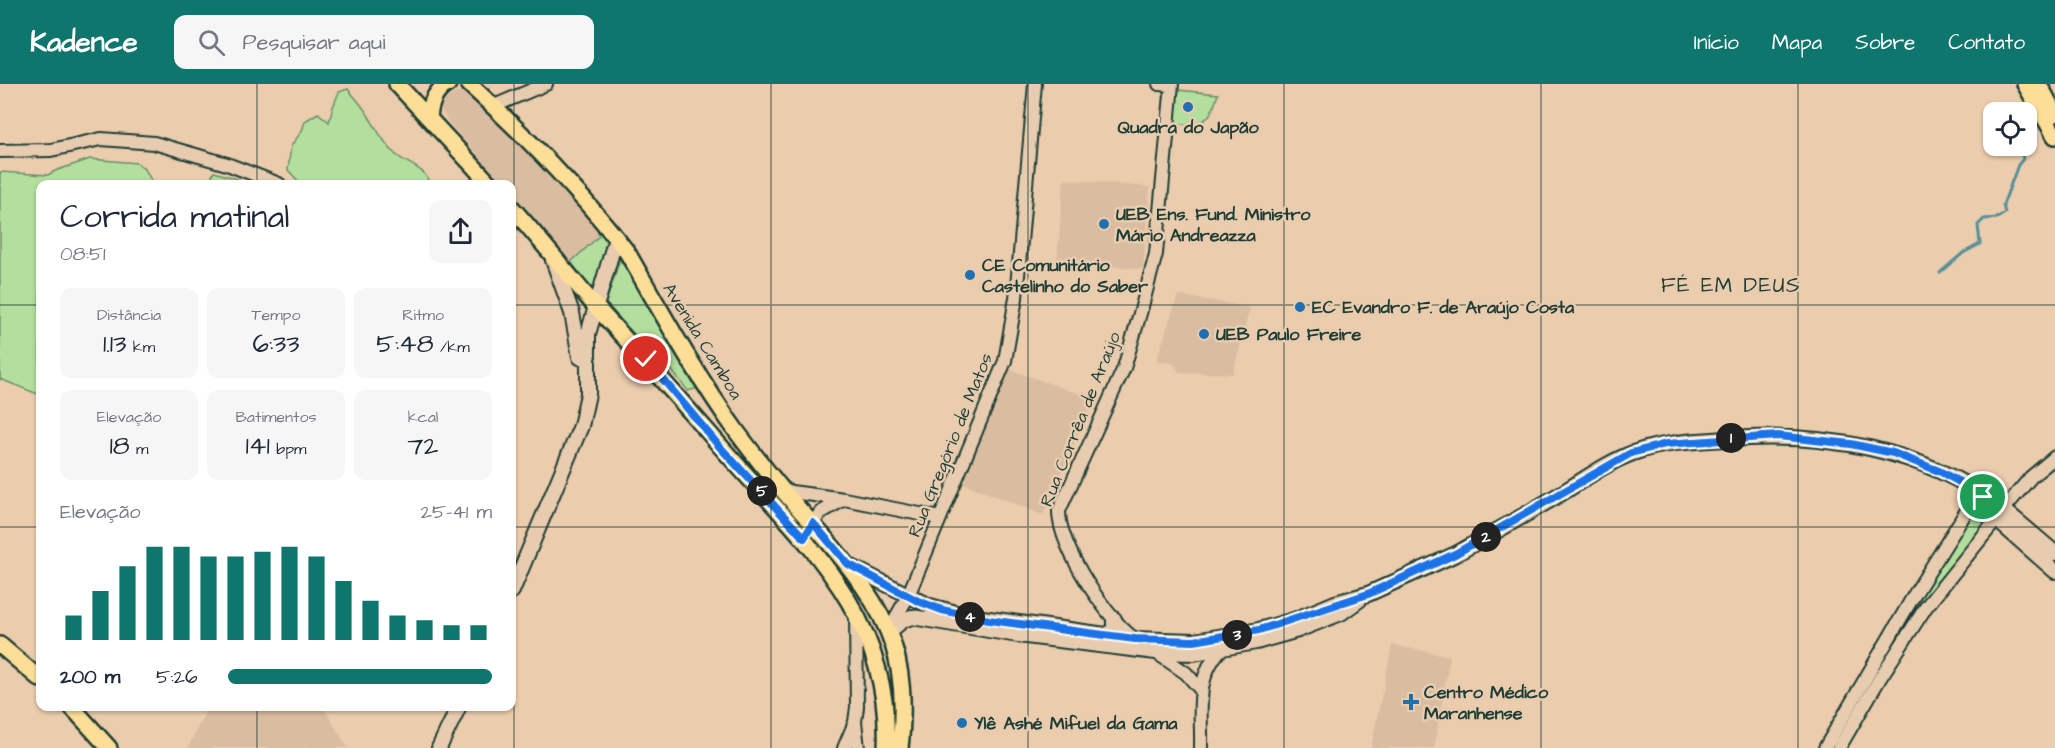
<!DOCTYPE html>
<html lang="pt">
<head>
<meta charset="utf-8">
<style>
  body { margin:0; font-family:"Architects Daughter",sans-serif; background:#f6f6f7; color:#1f2937; height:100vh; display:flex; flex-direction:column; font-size:22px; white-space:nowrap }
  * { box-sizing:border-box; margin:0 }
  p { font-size:20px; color:#747a83 }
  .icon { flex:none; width:33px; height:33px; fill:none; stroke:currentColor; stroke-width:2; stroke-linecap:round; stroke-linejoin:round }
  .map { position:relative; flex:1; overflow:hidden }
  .panel { position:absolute; left:36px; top:96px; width:480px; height:531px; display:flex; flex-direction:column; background:#fff; border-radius:12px; box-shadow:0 2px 4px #0004 }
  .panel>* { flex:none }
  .fabs { position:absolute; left:1983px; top:18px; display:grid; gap:12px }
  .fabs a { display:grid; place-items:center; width:54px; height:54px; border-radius:12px; background:#fff; box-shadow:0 2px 4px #0004; font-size:30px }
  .pin { position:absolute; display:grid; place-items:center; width:51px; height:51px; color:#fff; margin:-26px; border:3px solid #fff; border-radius:50%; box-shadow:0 2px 6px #0007 }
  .km { position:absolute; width:30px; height:30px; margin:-15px; border-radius:50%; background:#222; color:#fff; font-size:16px; line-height:30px; text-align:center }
  .round { display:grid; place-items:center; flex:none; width:63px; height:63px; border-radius:12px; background:#f6f6f7 }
  .head { display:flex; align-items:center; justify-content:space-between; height:102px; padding:0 24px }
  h1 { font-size:33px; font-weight:600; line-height:45px }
  .figures { display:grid; grid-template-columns:repeat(3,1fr); gap:9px; height:102px; padding:6px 24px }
  .figures div { display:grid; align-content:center; border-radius:12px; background:#f6f6f7; text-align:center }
  .figures b { font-size:26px; font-weight:600 }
  .figures small { font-size:16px; font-weight:400 }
  .figures p { font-size:16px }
  .chart { height:168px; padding:12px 24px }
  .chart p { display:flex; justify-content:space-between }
  .chart svg { width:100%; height:108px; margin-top:6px; stroke:#0f766e; stroke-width:6 }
  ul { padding:0 24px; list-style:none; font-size:20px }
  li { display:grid; grid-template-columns:96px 72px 1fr; align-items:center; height:45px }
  li i { height:15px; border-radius:8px; background:#0f766e }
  header { display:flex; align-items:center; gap:36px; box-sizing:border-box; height:84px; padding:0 30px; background:#0f766e; color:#fff }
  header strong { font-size:28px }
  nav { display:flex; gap:33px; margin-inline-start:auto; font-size:21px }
  .search { width:420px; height:54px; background:#f6f6f7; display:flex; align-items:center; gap:15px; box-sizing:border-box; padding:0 21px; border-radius:12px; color:#747a83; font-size:22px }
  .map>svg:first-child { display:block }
</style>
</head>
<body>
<header>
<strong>Kadence</strong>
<div class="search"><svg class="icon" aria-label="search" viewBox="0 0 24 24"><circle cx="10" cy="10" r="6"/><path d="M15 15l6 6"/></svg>Pesquisar aqui</div>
<nav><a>Início</a><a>Mapa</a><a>Sobre</a><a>Contato</a></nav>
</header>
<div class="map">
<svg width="2055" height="664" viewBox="0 0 2055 664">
  <rect width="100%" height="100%" fill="#ebccad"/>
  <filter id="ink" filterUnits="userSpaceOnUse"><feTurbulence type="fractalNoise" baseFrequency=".0167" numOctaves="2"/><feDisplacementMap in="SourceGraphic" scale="12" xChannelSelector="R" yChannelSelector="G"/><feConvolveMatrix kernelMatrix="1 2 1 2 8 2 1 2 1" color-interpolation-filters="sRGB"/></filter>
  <g filter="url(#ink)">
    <path fill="#dabda0" d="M462,7l5,1 63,58 66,72 3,13 -28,27 -59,-68v-10h-9l-55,-62 -7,-13 1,-8 15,-9z
      M1064,95l86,8 -7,82 -86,-8z
      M1178,211l72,12 -17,67 -54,-2 -6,-9 -17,-1z
      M1009,285l84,30 -50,116 -83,-33z
      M1392,561l58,11 -16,92h-63z
      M208,622l115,1 25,41h-160z"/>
    <path fill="#b2df9d" stroke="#688e68" stroke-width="1.5" d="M348,5c7,9 15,17 20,26 9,15 15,27 27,39 11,10 32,14 34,30h-128l-13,-14 3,-24 11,-15 3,-10 13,-8 11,9 4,-15 6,-15z
      M1177,6l41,4c-9,30 -14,30 -43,30z
      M90,75l47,4 8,6 8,15h-113v211l-40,-16v-207l48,3 7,-4z
      M214,88l24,7 -1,5h-29z
      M596,138l11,13 2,8 -14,51 -24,-32 28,-26z
      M620,175l78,129 -10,3 -26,-33 -20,-15 -36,-40z
      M1971,426l19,13 -111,148 -3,-3z"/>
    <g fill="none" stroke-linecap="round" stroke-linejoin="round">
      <path stroke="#578f99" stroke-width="3" d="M1940,189l23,-20 17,-9 -2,-19 6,-6 13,-1 8,-5 -2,-8 15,-40 5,-6 -3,-13"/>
      <g stroke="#1f3d34" stroke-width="16">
        <path id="tertiary" d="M1159,0l13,1
          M494,22l52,-22
          M0,67l51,-1 50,-11 53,4 73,21 52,20
          M784,407l60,8 96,19
          M2003,426l28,-33 24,-20
          M808,447l12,-18 24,-14
          M889,546l19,-34 97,-235 11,-63 19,-214
          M1139,558c-30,-18 -81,-96 -80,-131l65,-143 17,-58 15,-56 16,-170
          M1154,567l32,22 15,17
          M855,638l3,26
          M844,664l11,-26 2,-15 -1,-90
          M1201,664c1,-38 -7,-68 19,-98
          M1825,664l88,-151 53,-85 10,-11
          M1839,664l41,-70 46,-71 70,-87"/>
      </g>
      <g stroke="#1f3d34" stroke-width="18">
        <path id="secondary" d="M553,176l19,53 8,44
          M1986,413l-9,2 -2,6 3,4 19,11 58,51
          M848,481l82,41 38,10 167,23 59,2 65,-11 35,-10 41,-17 33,-9 88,-40c35,-20 71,-40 106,-61 23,-14 46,-31 71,-40 30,-11 63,-12 95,-14 94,-7 195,9 272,68 18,14 37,31 55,46
          M512,507l69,-165 7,-32v-60l28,-96
          M889,548l14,-12 9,-3 106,18 138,17 38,1 62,-11 42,-12 43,-17 18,-13
          M1108,551l6,-6v-10
          M439,664l20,-42"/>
      </g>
      <g stroke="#1f3d34" stroke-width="20">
        <path id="primary" d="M397,0l93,100
          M469,0c57,52 111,107 158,168 35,61 69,123 110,180 15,20 31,41 48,61 37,43 80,84 103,138 16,37 16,78 12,117
          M2025,0l30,52
          M2039,0l16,30
          M429,34c1,-14 6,-27 19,-34
          M512,124c29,32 56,67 85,100 38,41 75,83 112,125 82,97 184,174 177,315
          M0,561l40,34
          M71,622l38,42"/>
      </g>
      <use href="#tertiary" stroke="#e8ccaf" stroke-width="12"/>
      <use href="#secondary" stroke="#e8ccaf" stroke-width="14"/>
      <use href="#primary" stroke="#fdde96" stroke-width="15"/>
    </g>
  </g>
  <g fill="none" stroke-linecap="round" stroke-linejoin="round" filter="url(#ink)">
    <g stroke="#fff" stroke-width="12">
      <path id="route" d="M646,275l73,87 85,92 9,-15 35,41 70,37 24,9 47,10 146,19 59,2 65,-11 109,-36 87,-40 176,-101 35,-9 112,-8 73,8 42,9 46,18 32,17 6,11 6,-2"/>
    </g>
    <use href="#route" stroke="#1a73e8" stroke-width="8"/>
  </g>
  <path fill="none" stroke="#1f3d34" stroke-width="1.5" stroke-opacity="0.55" d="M257,0v100M514,0v664M771,0v664M1028,0v664M1284,0v664M1541,0v664M1798,0v664M0,221h40M512,221h1543M0,443h40M512,443h1543M257,622v42"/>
  <g fill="#1f6fb2" stroke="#e8ccaf" stroke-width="2">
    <circle cx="1188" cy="23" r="6"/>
    <circle cx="1104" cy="140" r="6"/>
    <circle cx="970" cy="191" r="6"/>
    <circle cx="1300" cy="223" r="6"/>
    <circle cx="1204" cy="250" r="6"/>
    <path d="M1408 609h6v6h6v6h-6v6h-6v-6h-6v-6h6z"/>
    <circle cx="962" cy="639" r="6"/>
  </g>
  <g text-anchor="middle" stroke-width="5" stroke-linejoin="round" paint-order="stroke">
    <g font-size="18" font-weight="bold" fill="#1f3d34" stroke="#e8ccaf" text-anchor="start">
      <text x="1188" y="49" text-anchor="middle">Quadra do Japão</text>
      <text x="1116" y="136">UEB Ens. Fund. Ministro<tspan x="1116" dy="21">Mário Andreazza</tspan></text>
      <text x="982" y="187">CE Comunitário<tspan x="982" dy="21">Castelinho do Saber</tspan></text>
      <text x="1312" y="229">EC Evandro F. de Araújo Costa</text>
      <text x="1216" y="256">UEB Paulo Freire</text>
      <text x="1424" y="614">Centro Médico<tspan x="1424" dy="21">Maranhense</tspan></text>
      <text x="974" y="645">Ylê Ashé Mifuel da Gama</text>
    </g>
    <g font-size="18" fill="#1f3d34" stroke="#e8ccaf">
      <text transform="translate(703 257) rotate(58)" y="6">Avenida Camboa</text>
      <text transform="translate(1080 335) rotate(-68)" y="6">Rua Corrêa de Araújo</text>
      <text transform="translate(950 361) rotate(-68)" y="6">Rua Gregório de Matos</text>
    </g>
    <g font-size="21" letter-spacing="1.5" fill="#1f3d34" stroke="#e8ccaf">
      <text x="1731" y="208">FÉ EM DEUS</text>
    </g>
  </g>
</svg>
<div class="fabs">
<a><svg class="icon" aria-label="locate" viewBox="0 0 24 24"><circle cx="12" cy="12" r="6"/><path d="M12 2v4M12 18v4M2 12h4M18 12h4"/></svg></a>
</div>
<div class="pin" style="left:1983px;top:413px;background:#1e9e55"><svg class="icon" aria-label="arrive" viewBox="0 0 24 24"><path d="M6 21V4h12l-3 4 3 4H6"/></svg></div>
<div class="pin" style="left:646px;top:275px;background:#d93025"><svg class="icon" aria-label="check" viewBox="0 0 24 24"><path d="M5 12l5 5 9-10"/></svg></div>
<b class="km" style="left:1731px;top:354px">1</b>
<b class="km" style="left:1486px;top:453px">2</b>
<b class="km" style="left:1237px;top:551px">3</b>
<b class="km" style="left:970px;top:533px">4</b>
<b class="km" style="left:762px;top:407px">5</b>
<section class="panel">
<div class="head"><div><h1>Corrida matinal</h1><p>08:51</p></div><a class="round"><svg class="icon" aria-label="share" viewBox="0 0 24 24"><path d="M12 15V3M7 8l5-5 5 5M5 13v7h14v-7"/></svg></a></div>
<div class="figures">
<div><p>Distância</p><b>1.13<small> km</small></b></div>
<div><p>Tempo</p><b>6:33</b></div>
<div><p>Ritmo</p><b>5:48<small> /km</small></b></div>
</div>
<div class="figures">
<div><p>Elevação</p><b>18<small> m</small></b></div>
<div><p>Batimentos</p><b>141<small> bpm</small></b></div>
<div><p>kcal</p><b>72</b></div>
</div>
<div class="chart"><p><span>Elevação</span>25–41 m</p>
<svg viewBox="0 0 160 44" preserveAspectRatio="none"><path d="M5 44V34M15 44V24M25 44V14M35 44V6M45 44V6M55 44V10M65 44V10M75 44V8M85 44V6M95 44V10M105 44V20M115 44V28M125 44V34M135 44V36M145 44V38M155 44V38"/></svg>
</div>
<ul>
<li><b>200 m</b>5:26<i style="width:100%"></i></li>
</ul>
</section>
</div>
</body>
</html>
